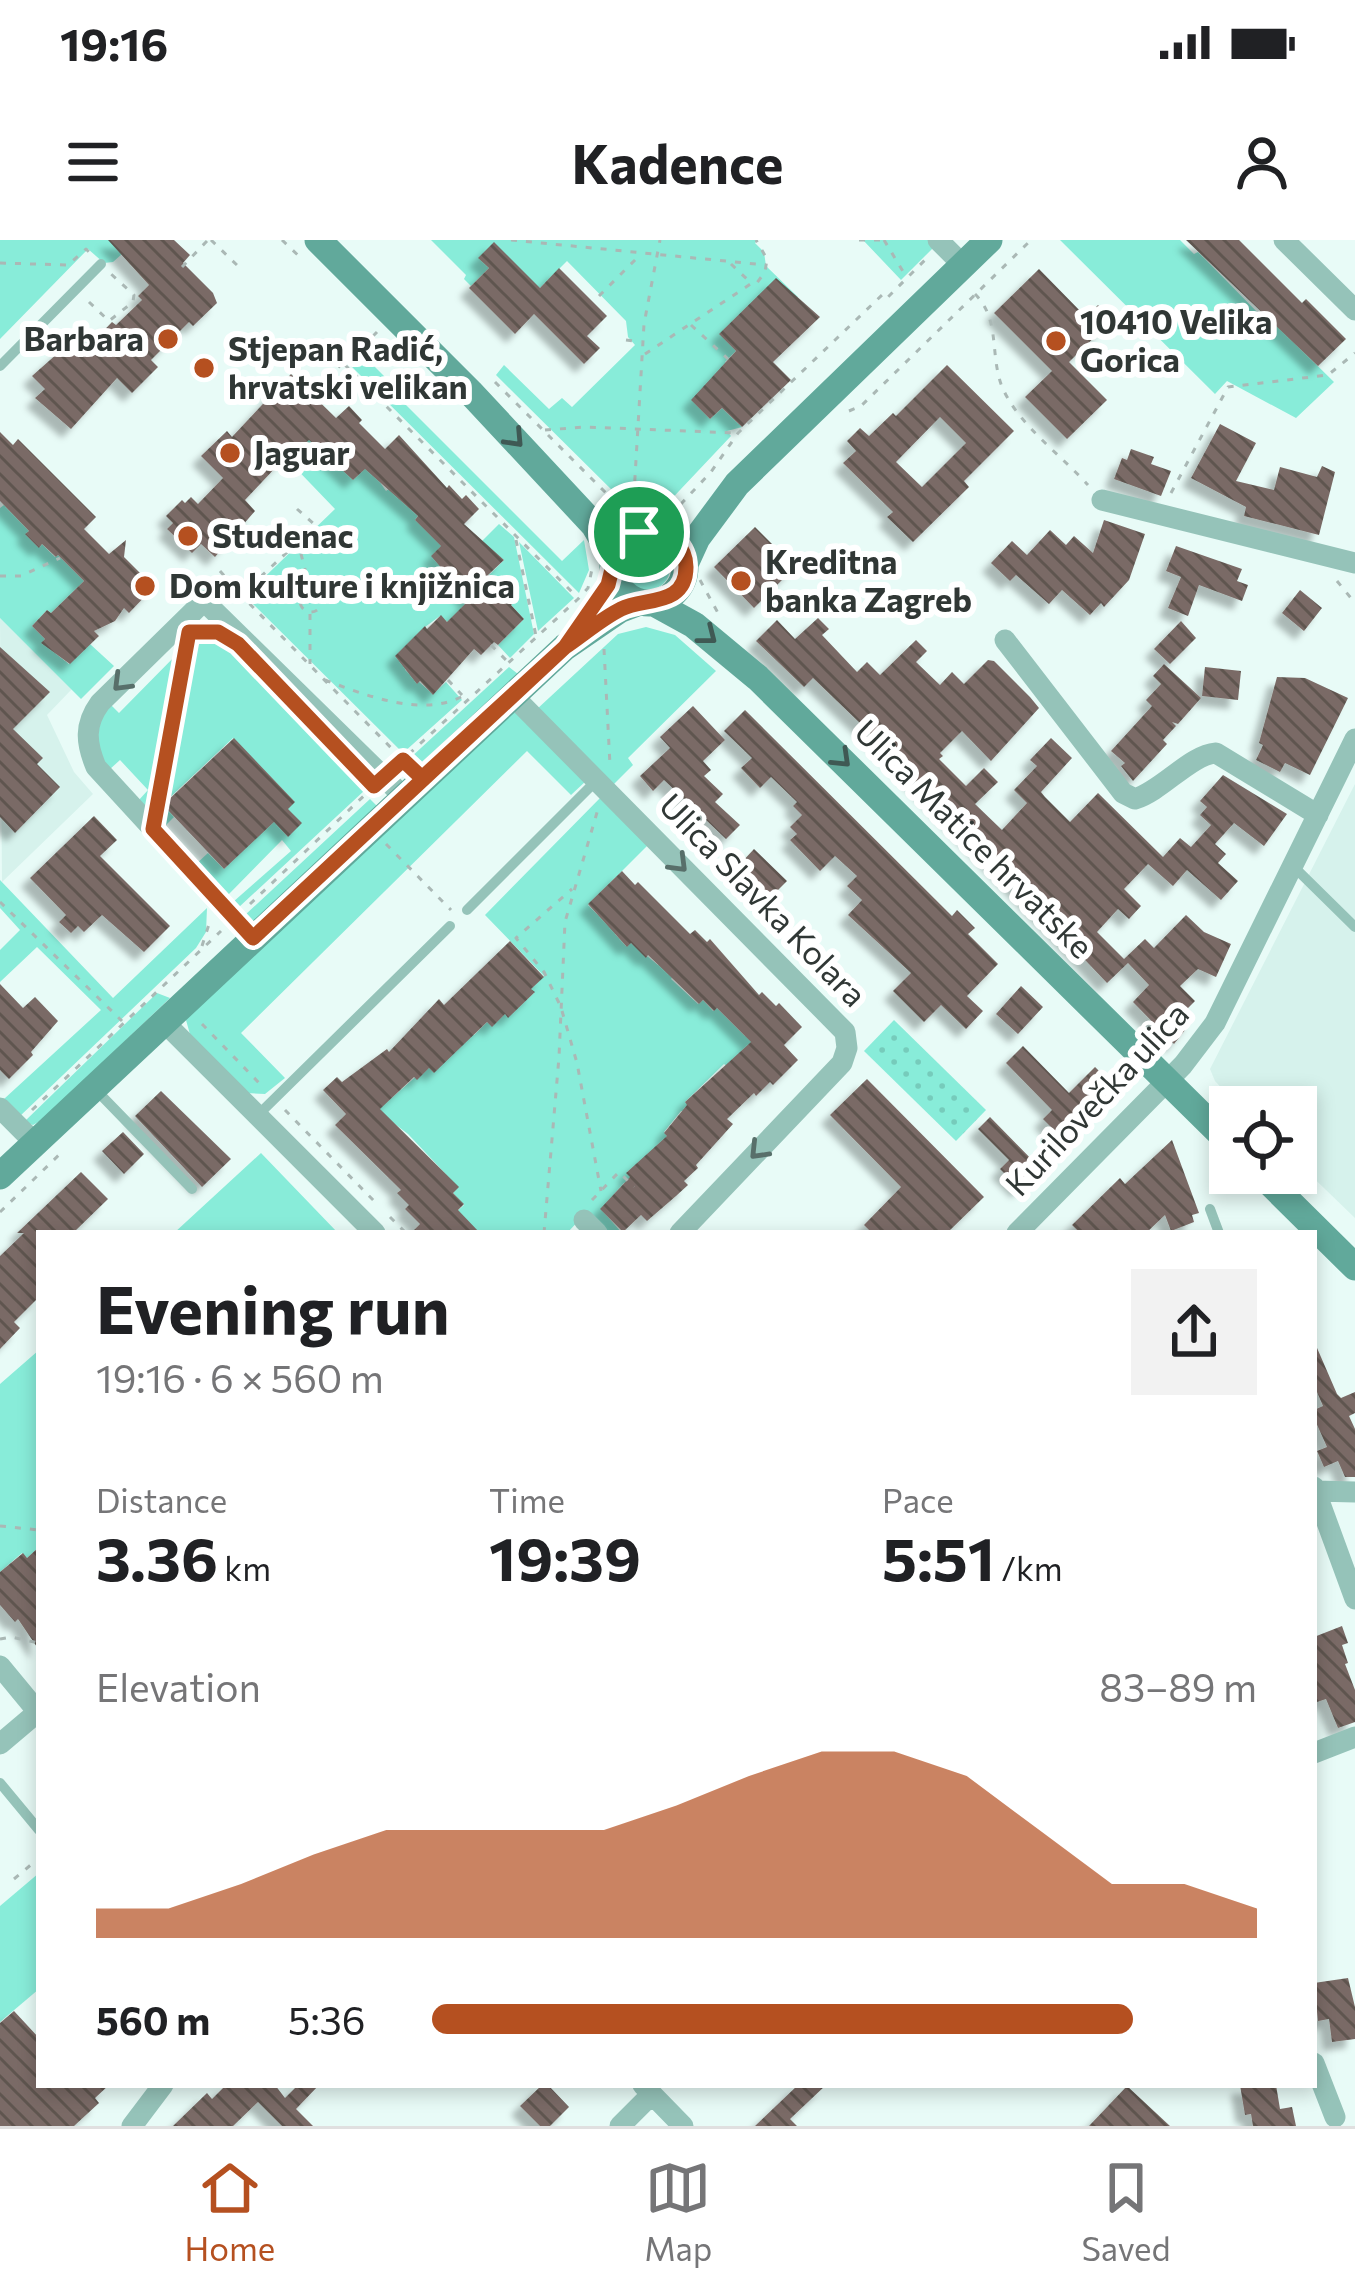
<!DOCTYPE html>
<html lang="en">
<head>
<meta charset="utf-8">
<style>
  body { margin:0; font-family:Commissioner,sans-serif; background:#f2f2f2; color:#202124; height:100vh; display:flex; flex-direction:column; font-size:45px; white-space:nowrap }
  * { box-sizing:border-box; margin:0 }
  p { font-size:39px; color:#757577 }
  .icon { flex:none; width:66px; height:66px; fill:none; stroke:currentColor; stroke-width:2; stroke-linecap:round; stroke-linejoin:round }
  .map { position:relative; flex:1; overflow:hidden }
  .panel { position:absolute; left:36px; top:990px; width:1281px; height:858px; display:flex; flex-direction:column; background:#fff; border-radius:0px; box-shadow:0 6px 18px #0003 }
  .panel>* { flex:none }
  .tools { position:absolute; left:1209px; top:846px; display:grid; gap:24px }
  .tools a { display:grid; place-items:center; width:108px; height:108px; border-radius:0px; background:#fff; box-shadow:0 6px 18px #0003; font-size:60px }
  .pin { position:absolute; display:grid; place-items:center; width:102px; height:102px; color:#fff; margin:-51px; border:6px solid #fff; border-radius:50%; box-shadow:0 3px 12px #0007 }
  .round { display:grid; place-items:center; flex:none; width:126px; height:126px; border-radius:0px; background:#f2f2f2 }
  .summary { display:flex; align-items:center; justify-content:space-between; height:204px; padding:0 60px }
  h1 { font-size:66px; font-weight:700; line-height:90px }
  .figures { display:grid; grid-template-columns:repeat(3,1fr); gap:18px; height:204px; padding:12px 60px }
  .figures div { display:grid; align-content:center }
  .figures b { font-size:60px; font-weight:700 }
  .figures small { font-size:33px; font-weight:400 }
  .figures p { font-size:33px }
  .chart { height:336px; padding:24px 60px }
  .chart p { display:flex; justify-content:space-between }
  .chart svg { width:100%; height:216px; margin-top:12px; fill:#b55020; opacity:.7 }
  ul { padding:0 60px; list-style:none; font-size:39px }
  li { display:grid; grid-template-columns:192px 144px 1fr; align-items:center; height:90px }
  li i { height:30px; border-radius:15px; background:#b55020 }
  .status { display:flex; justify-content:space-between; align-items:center; height:84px; padding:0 60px; background:#fff; direction:ltr }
  .status svg { height:33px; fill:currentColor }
  header { display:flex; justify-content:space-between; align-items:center; height:156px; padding:0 60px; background:#fff; font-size:54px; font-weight:700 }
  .tabs { display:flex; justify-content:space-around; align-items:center; height:168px; border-top:3px solid #e0e0e0; background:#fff; font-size:33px; color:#757577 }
  .tabs a { display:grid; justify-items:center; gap:6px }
  .tabs .on { color:#b55020 }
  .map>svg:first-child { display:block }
</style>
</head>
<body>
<div class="status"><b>19:16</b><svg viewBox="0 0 49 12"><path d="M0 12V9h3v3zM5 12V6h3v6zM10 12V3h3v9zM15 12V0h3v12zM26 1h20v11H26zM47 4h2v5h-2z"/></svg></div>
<header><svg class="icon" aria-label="menu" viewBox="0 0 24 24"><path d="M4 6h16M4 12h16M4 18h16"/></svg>Kadence<svg class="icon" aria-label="person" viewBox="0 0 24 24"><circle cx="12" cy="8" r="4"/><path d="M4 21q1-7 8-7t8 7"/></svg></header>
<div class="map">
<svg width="1355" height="1886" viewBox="0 0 1355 1886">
  <defs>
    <pattern id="park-dots" width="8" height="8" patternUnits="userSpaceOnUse" patternTransform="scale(3)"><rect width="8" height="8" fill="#88ecd9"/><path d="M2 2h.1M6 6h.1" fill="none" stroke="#76cbbb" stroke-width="1.8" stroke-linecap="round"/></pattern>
    <pattern id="building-back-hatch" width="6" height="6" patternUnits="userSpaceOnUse" patternTransform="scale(3)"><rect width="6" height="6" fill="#7a6b66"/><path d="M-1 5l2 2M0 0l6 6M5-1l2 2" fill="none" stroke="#5f5450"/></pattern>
    <filter id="shadow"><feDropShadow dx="-9" dy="9" stdDeviation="3" flood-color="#0004"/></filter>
  </defs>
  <rect width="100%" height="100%" fill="#e8fbf7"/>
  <path fill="#d6f2ec" d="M0,378l72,71 -25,26 27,57 19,22 -91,88z
    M1355,544v434l-59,-57v-54h-57l-24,-26 -5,-12z"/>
  <path fill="#88ecd9" d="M0,0h110l12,14 -9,8 -9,1 -16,-14 -88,90z
    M431,0h327l-3,3 9,9 2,14 32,31 -78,37 16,17 -11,11 2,3 -35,35 18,19 12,-11 20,19 -15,4 4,5 -68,72 -26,-1 -14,-6 -127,-126 8,-10 45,44 13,-11 10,9 63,-62 -7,-8 -2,-16 -59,-60 -27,27 -61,-30 10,10 -18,18 -7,-7 2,-4z
    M863,0h65l6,7 -33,33z
    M1060,0h120l14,14 4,-2 66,67 4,-2 66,65 -38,36 -69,-37 -12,13z
    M362,114l31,31 -2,5 171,171 22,-21 5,30 -10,23 -228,-227z
    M311,198l42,42 15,-15 18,26 4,-3 28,28 -3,4 30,23 -3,29 30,25 -21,28 -11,-9 -15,11 -20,43 28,24 13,-12 16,18 -59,53 -158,-157 90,-87 -50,-52z
    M4,265l25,26 -3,4 12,12 4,-3 13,13 3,-2 26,26 -33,32 -4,-3 -15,16 13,13 -3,4 27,21 21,-20 24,22 -33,33 -81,-81v-110z
    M499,284l15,13 20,97 -24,24 -12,-13 26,-26 -13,-14 3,-4 -29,-22 19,-19 -23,-18z
    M519,302l55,56 -36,33z
    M626 328a22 22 0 1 1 44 0a22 22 0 1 1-44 0Z
    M646,387l29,8 41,36 -88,87 5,7 -21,21 -76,-76 82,-76z
    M207,392l20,6 12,9 129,132 -3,11 -127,118 -5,-6 58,-51 -9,-11 -55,56 -31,-32 12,-11 16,16 70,-68 -61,-63 -70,66 11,13 -8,8 -14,-15 -3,4 -11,-13 10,-11 -28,-30 -11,10c-16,-22 -16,-45 0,-67l10,10 62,-63 -9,-9 13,-7z
    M509,427l9,7 -99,92 -10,-7z
    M509,473h8l70,67 -16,15 -44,-44 -286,282 44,45 -20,16 -19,-1 -55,-55 -5,-18 5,-10z
    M603,555l47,48 -62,62 21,21h13l-7,8 11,12 5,-3 27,22 6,-5 12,13 -5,6 27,25 5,-4 10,11 4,-3 28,28 8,-7 9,10 -35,27 -3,-2 -39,38 10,11 -14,-2 -17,21 5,6 -42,34 10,12 -13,-1 -23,26 21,24h-12l-22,-22 -21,22h-87l-24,-21 8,-7 -11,-12 5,-6 -50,-53 -29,-22 3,-14 5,4 82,-72 5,5 13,-13 5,4 13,-12 3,3 26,-24 -3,-4 13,-13 -59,-61z
    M370,559l7,7 -125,117 -7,-8z
    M0,640l113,118 94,-90 -1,24 -10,16 -177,169 -15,-18 97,-89 -64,-63 -37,35v-32l20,-20 -20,-22z
    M157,753l13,5 -128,122 -9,5 -9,-3z
    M261,913l77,80h-164z
    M39,1110v197l-12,11 -5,-5 -22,19v-188z
    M39,1633v116l-39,33v-116z"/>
  <path fill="url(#park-dots)" d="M894,780l92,90 -30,31 -92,-90z"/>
  <path fill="url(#building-back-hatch)" fill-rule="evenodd" filter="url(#shadow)" d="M108,0h66l16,15 -7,8 30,30 4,10 -24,23 -4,-4 -38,38 7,7 -26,26 -15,-15 -46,51 -36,-31 10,-9 -13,-13 44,-39 11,11 25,-26 4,3 26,-25 -4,-4 11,-11z
    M1186,0h53l63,63 4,-4 40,40 -28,27z
    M494,2l46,46 19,-20 48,48 -20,20 13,12 -16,16 -50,-50 -19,20 -46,-46 20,-20 -11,-10z
    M1039,29l47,48 12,-12 14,15 -43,42 38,38 -40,39 -42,-42 27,-26 -58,-58z
    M776,38l44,39 -47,45 18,18 -49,47 -20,-19 -12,11 -19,-19 45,-49 -17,-17z
    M947,125l67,66 -50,50 5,6 -56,55 -26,-25 6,-5 -50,-49 13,-12 -9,-10 13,-13 9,8 24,-23 3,3zM940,177l26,26 -44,44 -26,-25z
    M291,134l45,44 13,-12 13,14 -3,3 26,26 14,-14 48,53 2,-3 13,14 4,-4 13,14 -15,15 40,36 -16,15 26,27 -3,3 13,14 -26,26 -4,-3 -13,13 -7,-6 -41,46 -13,-14 -3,3 -22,-28 30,-30 2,3 14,-14 6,7 22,-22 -38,-44 10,-10 -26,-26 3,-4 -53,-47 -12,11 -44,-40 -11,10 -3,-3 -50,53 10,11 -40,46 -14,-13 -9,9 -25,-24 6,-6 -7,-7 16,-16 3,3 6,-6 7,7 25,-26 -22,-22 26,-25 5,6z
    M1220,184l36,19 -20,38 38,9 6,-23 37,10 5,-11 13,6 -16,63 -75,-19 2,-9 -55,-29z
    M0,192l13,13 5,-6 78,78 -12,12 25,25 17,-14 -2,17 30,30 -25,26 -5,-5 -9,13 -21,10 5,5 -29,28 -29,-21 4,-4 -13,-13 15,-16 4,3 33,-32 -26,-26 -2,2 -14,-13 -3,4 -14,-14 4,-3 -29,-30z
    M1131,209l23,8 -3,7 20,7 -10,25 -47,-17 8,-21 5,2z
    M1104,280l41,14 -16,46 -25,27 -3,-4 -11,12 -28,-25 -13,14 -33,-29 -6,6 -19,-18 21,-22 15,14 23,-25 16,15 8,-9 19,17z
    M755,287l40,40 -41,41 -40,-41z
    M1176,306l66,23 -5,12 11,4 -6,16 -43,-16 -11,31 -20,-8 13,-31 -15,-6z
    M1300,350l22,18 -18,23 -22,-18z
    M818,378l11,11 -7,6 35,37 10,-10 13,13 36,-35 11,11 -11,11 24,23 12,-13 12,12 24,-24 6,1 36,36 9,11 -48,53 -29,-30 -22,22 3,3 -4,3 27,27 18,-18 14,14 -23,22 27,26 25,-27 -13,-13 23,-24 -7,-6 21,-22 21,20 -31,34 4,5 25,25 28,-29 65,64 17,-19 11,9 20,-22 -11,-10 7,-8 -7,-6 23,-26 64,39 -23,32 -30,-23 -19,21 11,10 -8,9 20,18 -17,19 -34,-30 -14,16 -25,-22 -24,25 17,17 -12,13 -11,-10 -21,23 27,27 21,-20 9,9 32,-33 18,17 27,12 -15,33 -18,-8 -18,17 15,15 -10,10 8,9 -19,24 -41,-42 16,-17 -21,-22 -21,20 -246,-259 -48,-46 -9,9 -48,-46 21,-21 18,19z
    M1181,381l15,17 -26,26 -16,-15z
    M0,407l50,45 -37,37 30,29 -6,6 23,23 -45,46 -15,-16z
    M1164,424l37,34 -23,26 -6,-2 4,4 -13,14 4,4 -34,37 -12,-15 4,-3 -14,-12 41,-45 -6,-6 15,-16 -8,-8z
    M1205,427l36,4 -3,29 -36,-4z
    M1277,437l28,1 43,20 -38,77 -25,-12 -5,9 -24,-12 7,-15 -4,-2z
    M693,466l32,34 -22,21 8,9 -7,6 19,18 -8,8 25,23 -14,14 -62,-59 -11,11 -13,-15 30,-28 -10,-11z
    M745,470l207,206 5,-6 18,18 -7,6 30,30 -31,32 16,15 -17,18 -25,-24 -17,17 -31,-31 18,-18 -63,-58 14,-15 -15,-14 10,-10 -22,-20 -15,15 -30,-31 7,-6 -7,-7 12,-12 -9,-9 4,-4 -26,-25 -11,11 -19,-20 11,-10 -28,-27z
    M234,498l61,64 -7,7 14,14 -14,14 -14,-15 -50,47 -61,-64z
    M94,576l23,24 -17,16 70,70 -26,26 -42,-37 -18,17 -6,-6 -7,7 -12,-11 7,-7 -36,-37z
    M754,609l33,32 -20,20 -11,-11 5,-6 -21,-20z
    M622,631l13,14 3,-3 52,52 5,-4 12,12 3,-3 49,56 3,-3 14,14 3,-3 23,24 -18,18 14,15 -25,25 -3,-3 -14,14 -2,-3 -27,26 6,5 -37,41 2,3 -14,13 4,4 -12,11 -29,25 -6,-6 -18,17 -23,-23 30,-32 -4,-4 41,-37 -3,-3 23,-28 -2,-3 66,-60 -34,-34 -3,3 -11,-11 -4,4 -51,-49 -2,3 -15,-15 -4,4 -39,-43z
    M510,701l34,36 -13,12 4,3 -27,26 -3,-4 -13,13 -5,-5 -53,51 -5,-5 -12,12 -3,-3 -34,32 79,78 -6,6 11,11 -6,6 22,23h-69l9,-9 -15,-15 4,-4 -12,-12 4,-3 -66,-65 11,-11 -23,-24 14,-13 5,5 45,-33 2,3 50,-53 5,6z
    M0,744l23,24 12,-11 23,24 -27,31 2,3 -24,24 -9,-9z
    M1021,746l22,21 -25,27 -22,-20z
    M1023,806l46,47 26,-26 20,20 -52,52 -20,-20 9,-9 -46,-47z
    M867,839l117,118 -37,36h-75l-8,-8 37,-38 -71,-72z
    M161,851l70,68 -29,28 -67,-71z
    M990,877l51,52 -21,20 -20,-20 9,-9 -31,-31z
    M123,892l21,22 -20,20 -22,-23z
    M1172,900l27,73 -7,2 2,7 -23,9 -6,-16 -19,18h-66l-8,-8 48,-47 5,6z
    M81,932l27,27 -35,34h-34v64l-25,25 6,6 -20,21v-93l24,-23h-7z
    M1314,1101l23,53 4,4 14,-6v21l-6,3 6,13v48h-10l-7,-16 -14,6 -7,-16 10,-4 -13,-29v-8l9,-4 -9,-21z
    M39,1307v103l-21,-31 -3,3 -15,-17v-33l23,-19 4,5z
    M1342,1386l6,17 -6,2 6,18 -3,1 10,26v32l-17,6 -12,-29 -12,4v-66z
    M1348,1738l7,29v32l-23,3 -3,-23 -11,2 -4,-38z
    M14,1771l25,27v47h70l-14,13 4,5 -25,23h-74v-103z
    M226,1845h49l10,13 13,-13h21l-23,24 17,17h-31l-24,-24 -25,24h-60l34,-33 5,6z
    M542,1845h6l21,22 -19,19h-10l-20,-20z
    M798,1845h28l-36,34 7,7h-42z
    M1240,1845h36l4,24 12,-2 4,19h-43l-2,-12 -6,1z
    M1127,1846l43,40h-81z"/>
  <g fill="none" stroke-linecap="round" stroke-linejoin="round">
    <path stroke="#aab8b5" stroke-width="3" stroke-dasharray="6 9" stroke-linecap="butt" d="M211,0l28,27
      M282,0l20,19
      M511,0l255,25
      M859,0h29
      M884,0l23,38
      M0,23l68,2 18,-16 5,5
      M731,24l19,18
      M182,27l26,-27
      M975,54c25,25 15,58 26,90 14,38 60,71 87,101
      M599,56l41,-41
      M89,62l20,19 24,-19 1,-7 -24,-22
      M691,85l37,34
      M377,92l-32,33 232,232
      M48,99l11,11
      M626,100l15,2
      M325,113l16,15 2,-2
      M645,114l107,-71 4,1 9,-12 2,-13 -11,-19
      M495,142l121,121 17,8 32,2 15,-8 31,-33 27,-39 144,-138 4,4 41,-41
      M849,171l12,-5 170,-166
      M545,190l40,-3 153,6
      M1171,253l57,-106 100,-12 27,-22
      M297,269l18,16 -17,17 12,47
      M633,271l11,-187 16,-84
      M516,300l20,96
      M298,302l-57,53 163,166
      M220,331l21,24 59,5
      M0,336h21l39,-18
      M700,340l18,33
      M1337,341l18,22
      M300 361a11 11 0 1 1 22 0a11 11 0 1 1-22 0Z
      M310,374v50
      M491,405l17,17
      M604,409l6,116
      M325,440c40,15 97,38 138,16
      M448,440l14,15
      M398,524l180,-165 10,-11 4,-19
      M157,560l28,-150
      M386,604l65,66
      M0,662l122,119
      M250,664l119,-113
      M202,706l8,-25
      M559,763l-15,-31 -28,-34 56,-49
      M562,771l15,52 24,128
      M202,784l60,62
      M32,870l189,-179
      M285,870l90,92
      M592,960l27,-28 15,15
      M0,972l62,-60
      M390,977l16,16
      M544,993l15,-176 6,-135 33,-113
      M0,1286l39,4
      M0,1399l11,-2 28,6
      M14,1639l25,-21"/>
    <path stroke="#95c3b9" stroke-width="10" d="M0,126l101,-102
      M1292,625l63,62
      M467,670l129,-129
      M95,849l97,100
      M259,874l191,-188
      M1210,969l9,24
      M0,1543l39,47"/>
    <path stroke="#95c3b9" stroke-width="21" d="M938,0l25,25
      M1284,0l71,70
      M1102,260l253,63
      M1005,400l118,153 12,6c28,-9 55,-44 81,-46l102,62
      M512,455l333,337 2,16 -5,15 -162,170
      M253,698l-157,-171c-10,-24 -12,-42 4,-64l104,-102 199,195
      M163,781l212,212
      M0,868l34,34
      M584,980l13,13
      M1017,993l166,-168 32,-42 140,-284
      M1314,1247l41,112
      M1315,1251l40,1
      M0,1426l38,46
      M0,1504l39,-33
      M1314,1513l41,-16
      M1314,1823l21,54
      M643,1845l40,41
      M132,1886l31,-41
      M620,1886l32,-32"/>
    <path stroke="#61a99b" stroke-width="27" d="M318,0l152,152 124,133 20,34
      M613 327a36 36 0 1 1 72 0a36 36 0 1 1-72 0Z
      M686,322l11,-24 40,-54 252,-244
      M654,363l40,22 64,53 472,465
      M1260,933l95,94
      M0,936l565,-529 54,-37 21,-8"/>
  </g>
  <defs><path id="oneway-chevron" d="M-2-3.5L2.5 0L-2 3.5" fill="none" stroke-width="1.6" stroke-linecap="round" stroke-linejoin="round" transform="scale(3)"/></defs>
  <g stroke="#3f5954">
    <use href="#oneway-chevron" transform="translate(515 199) rotate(47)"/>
    <use href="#oneway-chevron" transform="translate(708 396) rotate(38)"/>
    <use href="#oneway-chevron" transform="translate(842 519) rotate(44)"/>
  </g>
  <g stroke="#586f6a">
    <use href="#oneway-chevron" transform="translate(121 443) rotate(135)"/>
    <use href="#oneway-chevron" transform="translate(679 624) rotate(45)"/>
    <use href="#oneway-chevron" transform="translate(758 911) rotate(134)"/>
  </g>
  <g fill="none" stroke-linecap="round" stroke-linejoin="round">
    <g stroke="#fff" stroke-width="24">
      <path id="route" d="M639,292l-22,17 -9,36 -43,62 -143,131 -19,-18 -29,26 -136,-142 -20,-12h-29l-36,197 100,109 312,-291c18,-12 36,-28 56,-38 23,-12 65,-2 65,-42 0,-10 -4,-19 -11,-26 -10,-10 -22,-11 -36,-9"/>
    </g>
    <use href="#route" stroke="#b55020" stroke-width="15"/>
  </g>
  <g fill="#b55020" stroke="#fff" stroke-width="4.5">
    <circle cx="168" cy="99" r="12"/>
    <circle cx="1056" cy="101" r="12"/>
    <circle cx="204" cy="128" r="12"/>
    <circle cx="230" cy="213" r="12"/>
    <circle cx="188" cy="296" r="12"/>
    <circle cx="741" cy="341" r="12"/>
    <circle cx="145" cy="346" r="12"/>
  </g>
  <g text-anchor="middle" stroke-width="12" stroke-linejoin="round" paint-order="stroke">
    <g font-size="33" font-weight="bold" fill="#303735" stroke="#fff" text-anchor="start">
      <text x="1080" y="94">10410 Velika<tspan x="1080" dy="38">Gorica</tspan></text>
      <text x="144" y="111" text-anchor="end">Barbara</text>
      <text x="228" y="121">Stjepan Radić,<tspan x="228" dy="38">hrvatski velikan</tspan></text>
      <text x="254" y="225">Jaguar</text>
      <text x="212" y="308">Studenac</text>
      <text x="765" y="334">Kreditna<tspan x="765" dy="38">banka Zagreb</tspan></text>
      <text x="169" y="358">Dom kulture i knjižnica</text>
    </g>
    <g font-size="33" fill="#303735" stroke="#fff">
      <text transform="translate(974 599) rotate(45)" y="12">Ulica Matice hrvatske</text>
      <text transform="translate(763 660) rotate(46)" y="12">Ulica Slavka Kolara</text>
      <text transform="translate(1097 859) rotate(-47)" y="12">Kurilovečka ulica</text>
    </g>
  </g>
</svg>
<div class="tools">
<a><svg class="icon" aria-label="locate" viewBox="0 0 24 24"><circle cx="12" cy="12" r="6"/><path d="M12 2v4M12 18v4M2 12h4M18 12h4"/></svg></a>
</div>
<div class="pin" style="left:639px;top:292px;background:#1e9e55"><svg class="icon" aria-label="arrive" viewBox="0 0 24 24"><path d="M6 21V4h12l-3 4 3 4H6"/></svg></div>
<section class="panel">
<div class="summary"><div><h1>Evening run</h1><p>19:16 · 6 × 560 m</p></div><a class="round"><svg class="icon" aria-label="share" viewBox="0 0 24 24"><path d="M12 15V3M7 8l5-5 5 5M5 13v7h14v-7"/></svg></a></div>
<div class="figures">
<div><p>Distance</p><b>3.36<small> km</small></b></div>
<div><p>Time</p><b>19:39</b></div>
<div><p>Pace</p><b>5:51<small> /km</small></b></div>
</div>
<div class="chart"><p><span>Elevation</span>83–89 m</p>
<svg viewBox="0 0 160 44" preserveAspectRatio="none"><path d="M0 44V38L10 38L20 33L30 27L40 22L50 22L60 22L70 22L80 17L90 11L100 6L110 6L120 11L130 22L140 33L150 33L160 38V44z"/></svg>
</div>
<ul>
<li><b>560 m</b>5:36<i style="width:85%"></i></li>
</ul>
</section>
</div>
<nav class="tabs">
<a class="on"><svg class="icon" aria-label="home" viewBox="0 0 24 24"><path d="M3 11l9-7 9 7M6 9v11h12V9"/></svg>Home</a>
<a><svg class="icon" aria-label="map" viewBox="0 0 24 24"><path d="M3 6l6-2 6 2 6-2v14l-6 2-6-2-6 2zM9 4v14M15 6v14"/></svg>Map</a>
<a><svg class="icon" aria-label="saved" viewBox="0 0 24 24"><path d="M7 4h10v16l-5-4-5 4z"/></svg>Saved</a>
</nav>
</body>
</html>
